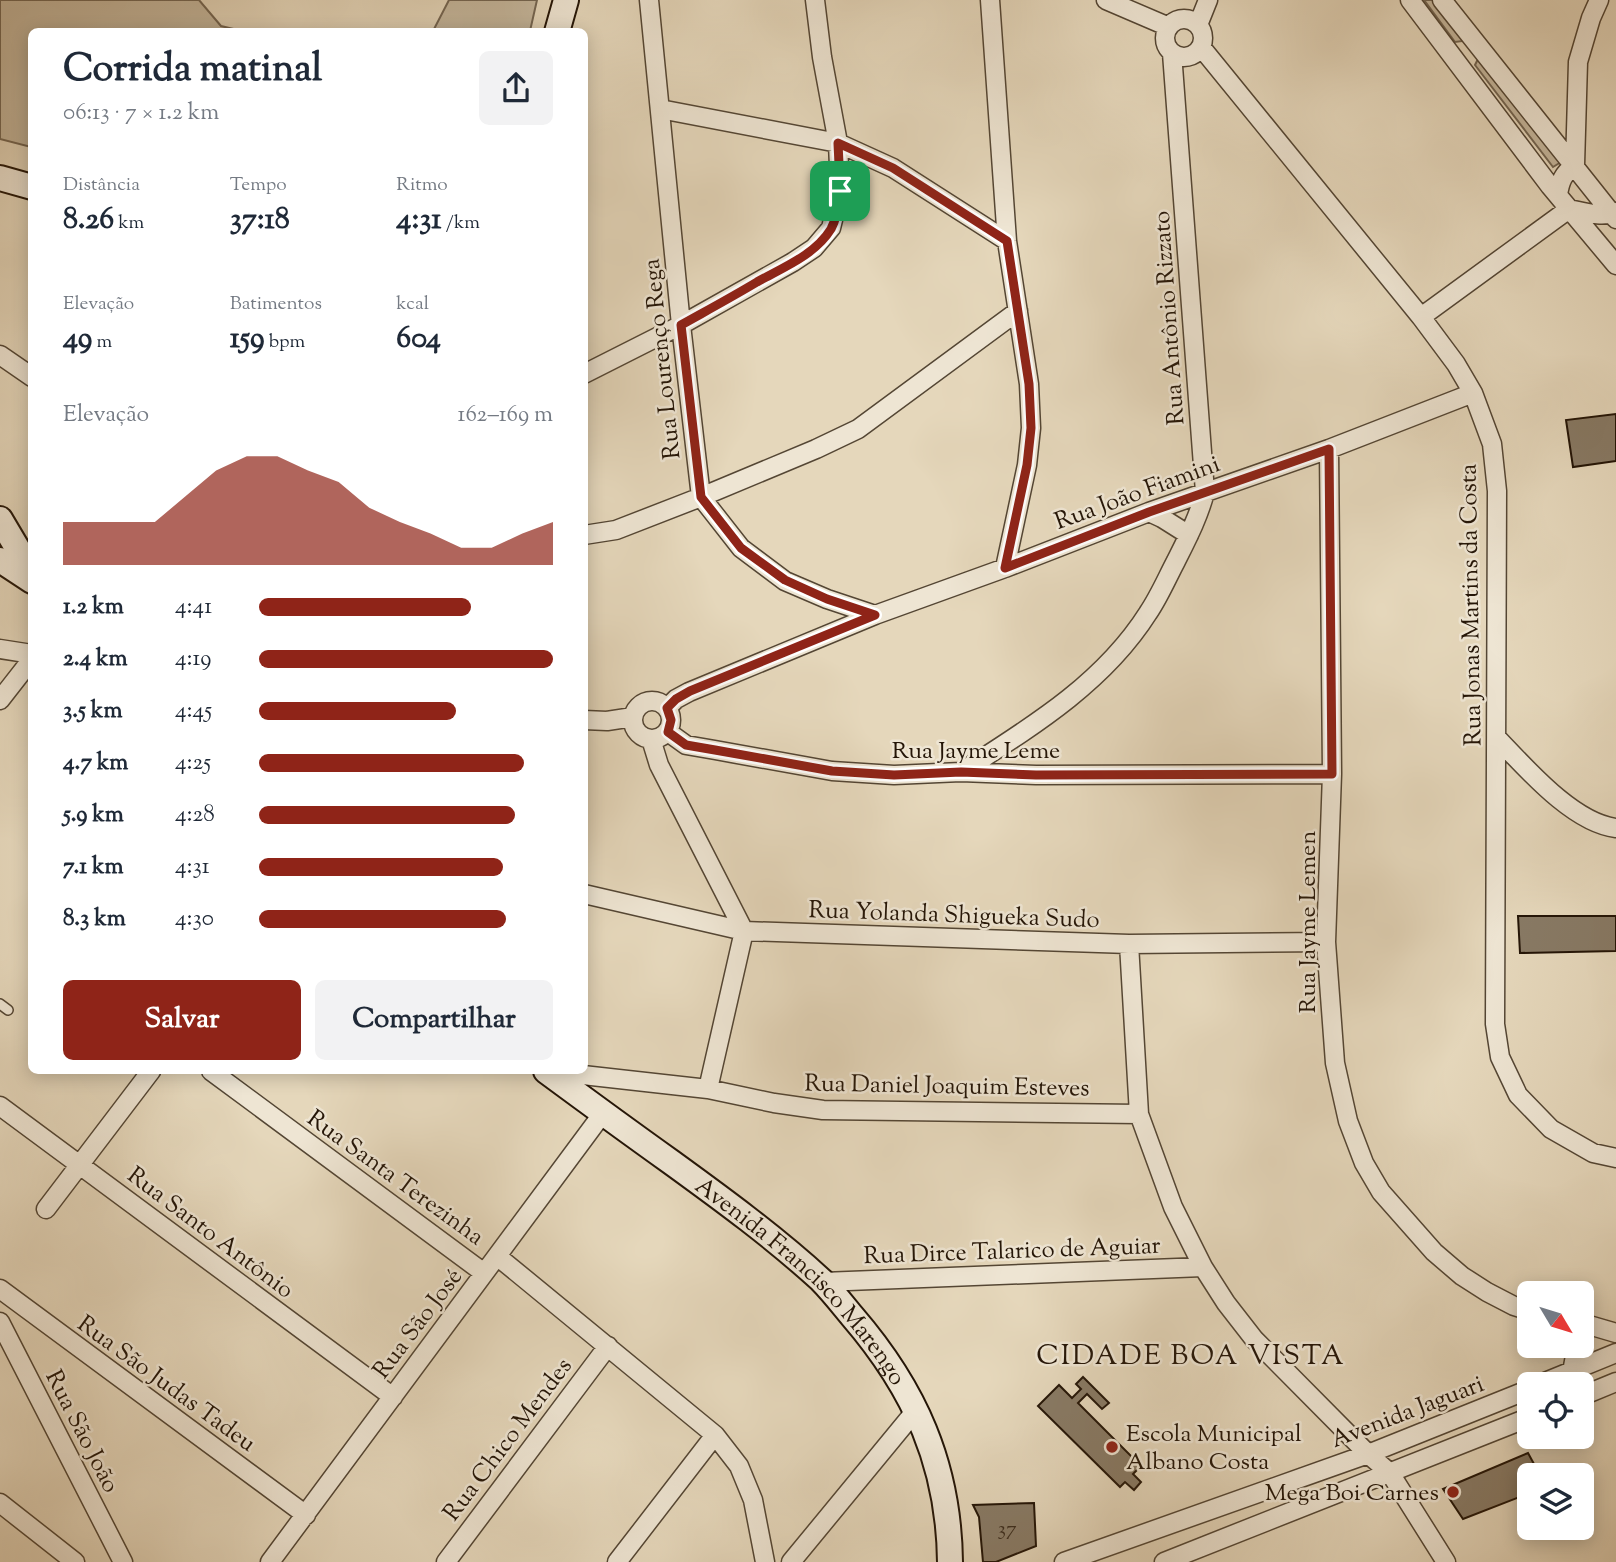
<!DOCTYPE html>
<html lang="pt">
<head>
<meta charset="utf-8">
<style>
  body { margin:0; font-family:"Sorts Mill Goudy",serif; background:#f2f2f3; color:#1f2937; height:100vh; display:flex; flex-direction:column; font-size:26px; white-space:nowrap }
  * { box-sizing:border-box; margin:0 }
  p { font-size:23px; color:#747a83 }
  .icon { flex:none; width:38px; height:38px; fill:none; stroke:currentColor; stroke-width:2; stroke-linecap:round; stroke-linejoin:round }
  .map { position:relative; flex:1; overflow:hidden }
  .side { position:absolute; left:28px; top:28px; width:560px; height:1046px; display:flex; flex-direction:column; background:#fff; border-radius:10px; box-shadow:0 4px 18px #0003 }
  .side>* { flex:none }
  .needle { width:46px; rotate:128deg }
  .controls { position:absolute; left:1517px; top:1281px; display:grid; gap:14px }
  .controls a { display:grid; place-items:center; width:77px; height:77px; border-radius:10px; background:#fff; box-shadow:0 4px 18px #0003; font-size:35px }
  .pin { position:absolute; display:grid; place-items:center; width:60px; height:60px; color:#fff; margin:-30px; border-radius:14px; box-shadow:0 4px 10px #0006 }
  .round { display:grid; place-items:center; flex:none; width:74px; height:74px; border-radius:10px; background:#f2f2f3 }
  .summary { display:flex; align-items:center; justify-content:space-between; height:119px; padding:0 35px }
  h1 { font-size:38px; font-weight:800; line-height:52px }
  .stats { display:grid; grid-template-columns:repeat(3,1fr); gap:10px; height:119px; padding:7px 35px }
  .stats div { display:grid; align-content:center }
  .stats b { font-size:30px; font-weight:800 }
  .stats small { font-size:19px; font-weight:400 }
  .stats p { font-size:19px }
  .chart { height:196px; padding:14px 35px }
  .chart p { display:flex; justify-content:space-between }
  .chart svg { width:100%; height:126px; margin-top:7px; fill:#8f2418; opacity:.7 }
  .primary-button { display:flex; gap:14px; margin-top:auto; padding:14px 35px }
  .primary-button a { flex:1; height:80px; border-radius:10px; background:#8f2418; color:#fff; font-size:28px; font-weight:800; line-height:80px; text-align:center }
  .primary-button a+a { background:#f2f2f3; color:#1f2937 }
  ul { padding:0 35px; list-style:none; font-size:23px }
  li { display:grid; grid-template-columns:112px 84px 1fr; align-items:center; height:52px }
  li i { height:18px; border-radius:9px; background:#8f2418 }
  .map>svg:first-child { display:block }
</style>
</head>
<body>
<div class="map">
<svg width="1616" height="1562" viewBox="0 0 1616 1562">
  <rect width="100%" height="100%" fill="#e5d7bb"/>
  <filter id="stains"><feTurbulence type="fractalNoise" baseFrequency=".00286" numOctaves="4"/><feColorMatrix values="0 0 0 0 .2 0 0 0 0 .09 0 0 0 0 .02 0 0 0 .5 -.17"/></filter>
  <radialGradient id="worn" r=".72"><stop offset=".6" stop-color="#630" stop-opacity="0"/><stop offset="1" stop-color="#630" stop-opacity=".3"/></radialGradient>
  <path fill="#c4b69c" stroke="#746652" stroke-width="2" d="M0,0h199l22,26 21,5 -210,1 -1,115 -31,-8z
    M449,0h88l-7,31h-97z
    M1424,0h11l27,37 1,4 -8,1z
    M1483,60l78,102 -8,5 -78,-102 2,-4z"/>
  <path fill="#887a65" stroke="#241507" stroke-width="2" d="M1616,414v47l-43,6 -7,-47z
    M1518,916h98v35l-96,2z
    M1083,1377l26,26 -7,6 -15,-15 -9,9 63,63 -8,8 8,8 -7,8 -9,-8 -5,5 -82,-81 21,-21 13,13 9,-9 -5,-5z
    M1528,1453l12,22h-10v18l-67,26 -20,-30z
    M1034,1503l2,43 -40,16h-13l-4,-45 -6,-12z"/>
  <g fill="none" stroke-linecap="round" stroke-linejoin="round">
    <g stroke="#544634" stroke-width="12">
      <path id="lane" d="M0,1004l8,6"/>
    </g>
    <g stroke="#544634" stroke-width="21">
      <path id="street" d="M649,0l32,325 20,172 40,51 44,33 42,18 48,16
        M990,0l17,241 22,143 2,44 -4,37 -22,103
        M1106,0l63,27
        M1410,0l140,186 66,79
        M1442,0l174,219
        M1165 38a19 19 0 1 1 38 0a19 19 0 1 1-38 0Z
        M1198,25l10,-25
        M1201,47l220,270 35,47 17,29 19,51 5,47 -2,533 5,33 18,38 33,34 42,24 23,5
        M660,109l178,34 55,25 114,73
        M1558,195c2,-14 5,-21 17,-30l3,-103 13,-44 8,-18
        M1569,209c15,3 33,9 47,3
        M1421,317l148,-108
        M0,355l32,22
        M584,374l97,-49 112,-63 21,-14 17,-20 9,-37 -2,-48 -16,-86 -7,-57
        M1329,449l3,325 -6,168 9,121 13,58 16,42 17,29 53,60 28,24 25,16 27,14 16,5
        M1149,512l13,6 27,17
        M584,535l32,-5 85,-33 115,-48 42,-20 160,-118
        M0,649l32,5
        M0,700l32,-41
        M633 720a19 19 0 1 1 38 0a19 19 0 1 1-38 0Z
        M667,708l9,-9 13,-7 186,-77 130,-47 144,-56 180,-63 144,-56
        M584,720l23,1 26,-4
        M668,732l18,13 29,5 117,21 62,4 67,-3 75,3 296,-1
        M1497,738c29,30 76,85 119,90
        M651,739l8,26 85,166 -36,158
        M961,772c69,-44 142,-88 187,-159 11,-16 19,-35 28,-52 11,-22 23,-45 29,-69l-33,-439
        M584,894l160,37 385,13 197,-2
        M1129,944l10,170 34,93 30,60 23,36 28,36 114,115 22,19 56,89
        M211,1071l273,202
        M547,1071l161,18 66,14 49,7 316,4
        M0,1106l393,291
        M46,1209l105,-138
        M497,1256l218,179 24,31 14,34 12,62
        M823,1282l380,-15
        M0,1289l306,226
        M0,1322l123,240
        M1582,1323l34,10
        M1572,1372l3,-16 -1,-10
        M1540,1384l76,-31
        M1582,1396l34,-14
        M0,1503l75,59
        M270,1562l333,-449
        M446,1562l162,-216
        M617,1562l98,-127
        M791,1562l126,-153
        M1064,1562l304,-108 162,-65
        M1164,1562l366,-145"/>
    </g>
    <g stroke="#241507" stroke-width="28">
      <g id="secondary">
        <path d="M557,32l9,-32"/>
        <path d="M0,178l32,9"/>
        <path d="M0,519l32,54"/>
        <path d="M0,560l32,21"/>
        <path id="s1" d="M546,1071c42,31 83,61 125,91 51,37 103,75 150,118 11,11 21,24 31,36 63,73 97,149 98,246"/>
      </g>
    </g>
    <use href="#lane" stroke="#eee5d3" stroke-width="9"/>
    <use href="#street" stroke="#eee5d3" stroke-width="18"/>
    <use href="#secondary" stroke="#eee5d3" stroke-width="24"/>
  </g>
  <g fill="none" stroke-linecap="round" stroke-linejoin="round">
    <g stroke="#fff" stroke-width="14">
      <path id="route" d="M838,143l55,25 114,73 22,143 2,44 -4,37 -22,103 144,-56 180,-63 3,325 -296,1 -75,-3 -67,3 -62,-4 -117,-21 -29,-5 -18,-13 3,-12 -4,-12 9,-9 14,-8 185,-76 -48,-16 -42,-19 -44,-32 -40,-51 -20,-172c25,-14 51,-28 76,-43 25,-14 58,-27 74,-53 12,-22 8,-61 7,-86z"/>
    </g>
    <use href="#route" stroke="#8f2418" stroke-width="9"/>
  </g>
  <g fill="#8f2418" stroke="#eee5d3" stroke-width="2.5">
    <circle cx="1112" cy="1447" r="7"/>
    <circle cx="1453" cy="1492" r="7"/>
  </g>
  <g text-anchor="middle" stroke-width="5" stroke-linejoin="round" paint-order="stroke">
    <g font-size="21" fill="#3d2e1e">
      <text x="1007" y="1535">37</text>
    </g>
    <g font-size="24" fill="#241507" stroke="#eee5d3">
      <text transform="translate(1168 318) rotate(-94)" y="8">Rua Antônio Rizzato</text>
      <text transform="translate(661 359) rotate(-96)" y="8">Rua Lourenço Rega</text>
      <text transform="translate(1137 492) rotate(-20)" y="8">Rua João Fiamini</text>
      <text transform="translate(1470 605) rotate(-91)" y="8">Rua Jonas Martins da Costa</text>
      <text x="976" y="758">Rua Jayme Leme</text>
      <text transform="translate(954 914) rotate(2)" y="8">Rua Yolanda Shigueka Sudo</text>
      <text transform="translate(1307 922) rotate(-90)" y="8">Rua Jayme Lemen</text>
      <text transform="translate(947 1085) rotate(1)" y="8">Rua Daniel Joaquim Esteves</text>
      <text transform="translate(396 1177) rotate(36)" y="8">Rua Santa Terezinha</text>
      <text transform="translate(211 1232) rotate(37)" y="8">Rua Santo Antônio</text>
      <text transform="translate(1012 1250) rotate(-2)" y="8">Rua Dirce Talarico de Aguiar</text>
      <text dy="8" stroke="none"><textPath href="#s1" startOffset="332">Avenida Francisco Marengo</textPath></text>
      <text transform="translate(417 1323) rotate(-53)" y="8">Rua São José</text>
      <text transform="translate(167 1383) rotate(36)" y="8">Rua São Judas Tadeu</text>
      <text transform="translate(1407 1411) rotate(-21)" y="8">Avenida Jaguari</text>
      <text transform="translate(83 1431) rotate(63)" y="8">Rua São João</text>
      <text transform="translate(507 1439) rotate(-53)" y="8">Rua Chico Mendes</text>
    </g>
    <g font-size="24" fill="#241507" stroke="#eee5d3" text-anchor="start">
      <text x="1126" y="1441">Escola Municipal<tspan x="1126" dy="28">Albano Costa</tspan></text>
      <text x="1439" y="1500" text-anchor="end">Mega Boi Carnes</text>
    </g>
    <g font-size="28" letter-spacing="2" fill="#241507" stroke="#eee5d3">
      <text x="1191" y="1364">CIDADE BOA VISTA</text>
    </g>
  </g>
  <rect width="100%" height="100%" filter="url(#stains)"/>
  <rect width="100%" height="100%" fill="url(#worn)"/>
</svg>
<div class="controls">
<a><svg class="needle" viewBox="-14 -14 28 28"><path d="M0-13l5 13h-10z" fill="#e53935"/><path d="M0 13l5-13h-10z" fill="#747a83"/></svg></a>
<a><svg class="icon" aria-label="locate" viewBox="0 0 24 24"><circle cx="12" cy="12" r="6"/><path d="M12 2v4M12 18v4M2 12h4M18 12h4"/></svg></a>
<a><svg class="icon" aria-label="layers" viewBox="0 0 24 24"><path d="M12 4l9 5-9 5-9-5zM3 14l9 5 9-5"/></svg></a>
</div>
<div class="pin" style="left:840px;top:191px;background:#1e9e55"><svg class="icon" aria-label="arrive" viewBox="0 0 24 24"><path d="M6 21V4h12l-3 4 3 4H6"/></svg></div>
<section class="side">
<div class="summary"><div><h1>Corrida matinal</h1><p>06:13 · 7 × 1.2 km</p></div><a class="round"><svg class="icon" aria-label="share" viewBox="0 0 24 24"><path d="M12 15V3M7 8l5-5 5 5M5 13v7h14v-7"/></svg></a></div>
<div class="stats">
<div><p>Distância</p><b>8.26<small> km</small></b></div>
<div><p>Tempo</p><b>37:18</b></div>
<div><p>Ritmo</p><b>4:31<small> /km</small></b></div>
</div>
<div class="stats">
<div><p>Elevação</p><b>49<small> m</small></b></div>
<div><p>Batimentos</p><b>159<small> bpm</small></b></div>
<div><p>kcal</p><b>604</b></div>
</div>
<div class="chart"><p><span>Elevação</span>162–169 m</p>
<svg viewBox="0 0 160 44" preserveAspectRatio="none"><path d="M0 44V29L10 29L20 29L30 29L40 20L50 11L60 6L70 6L80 11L90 15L100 24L110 29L120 33L130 38L140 38L150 33L160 29V44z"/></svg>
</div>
<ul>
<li><b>1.2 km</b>4:41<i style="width:72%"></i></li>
<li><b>2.4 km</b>4:19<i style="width:100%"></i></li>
<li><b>3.5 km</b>4:45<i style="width:67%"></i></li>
<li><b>4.7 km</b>4:25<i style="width:90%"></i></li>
<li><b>5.9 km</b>4:28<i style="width:87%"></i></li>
<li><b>7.1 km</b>4:31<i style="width:83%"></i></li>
<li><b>8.3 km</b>4:30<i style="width:84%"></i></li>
</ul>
<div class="primary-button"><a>Salvar</a><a>Compartilhar</a></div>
</section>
</div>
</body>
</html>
